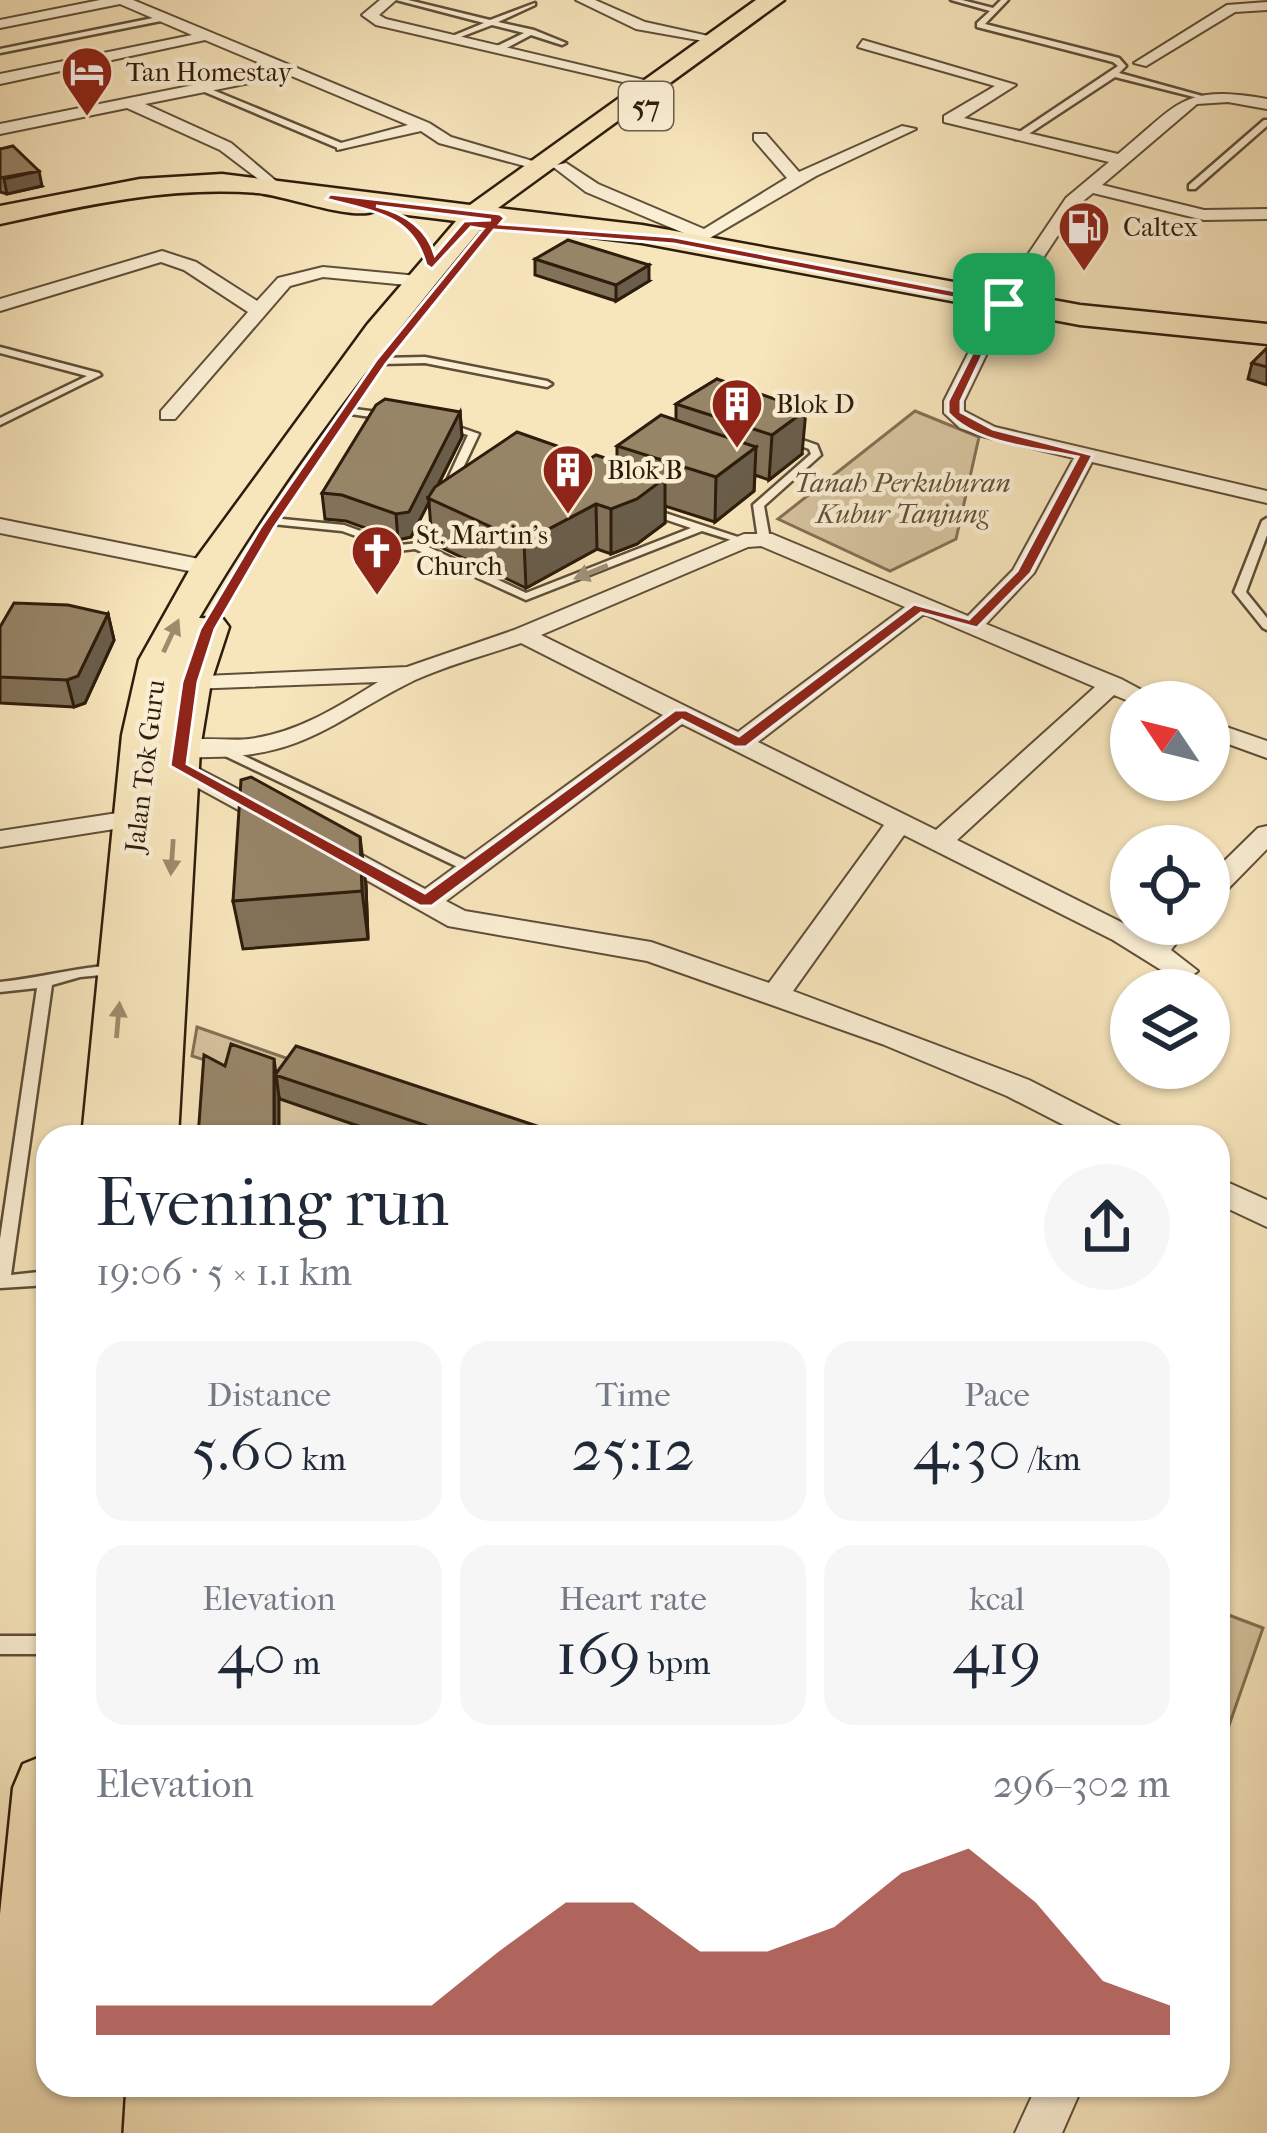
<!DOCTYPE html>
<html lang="en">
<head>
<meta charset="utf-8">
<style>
  body { margin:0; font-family:"IM FELL French Canon",serif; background:#f6f6f7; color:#1f2937; height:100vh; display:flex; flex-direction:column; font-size:45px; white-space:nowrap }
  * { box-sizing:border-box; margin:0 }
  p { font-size:39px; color:#747a83 }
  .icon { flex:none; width:66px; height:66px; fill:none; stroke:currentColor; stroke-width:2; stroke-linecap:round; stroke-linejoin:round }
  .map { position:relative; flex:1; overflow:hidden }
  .drawer { position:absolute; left:36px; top:1125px; width:1194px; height:972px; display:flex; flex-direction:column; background:#fff; border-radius:36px; box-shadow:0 3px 9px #0004 }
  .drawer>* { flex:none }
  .needle { width:78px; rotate:305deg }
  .fabs { position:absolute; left:1110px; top:681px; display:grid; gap:24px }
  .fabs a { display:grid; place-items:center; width:120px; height:120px; border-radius:50%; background:#fff; box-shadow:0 3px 9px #0004; font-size:60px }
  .pin { position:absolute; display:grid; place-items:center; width:102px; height:102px; color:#fff; margin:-51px; border-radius:24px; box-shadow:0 6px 18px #0006 }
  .round { display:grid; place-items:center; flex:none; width:126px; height:126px; border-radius:63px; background:#f6f6f7 }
  .head { display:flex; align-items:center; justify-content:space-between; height:204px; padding:0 60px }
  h1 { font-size:66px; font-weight:600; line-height:90px }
  .figures { display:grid; grid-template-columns:repeat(3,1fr); gap:18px; height:204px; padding:12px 60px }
  .figures div { display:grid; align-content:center; border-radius:30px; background:#f6f6f7; text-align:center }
  .figures b { font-size:60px; font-weight:600 }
  .figures small { font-size:33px; font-weight:400 }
  .figures p { font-size:33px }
  .chart { height:336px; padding:24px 60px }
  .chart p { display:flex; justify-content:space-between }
  .chart svg { width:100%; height:216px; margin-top:12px; fill:#8f2418; opacity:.7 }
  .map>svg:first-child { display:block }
</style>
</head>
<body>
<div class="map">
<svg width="1267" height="2133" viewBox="0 0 1267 2133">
  <rect width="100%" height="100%" fill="#f7e5bc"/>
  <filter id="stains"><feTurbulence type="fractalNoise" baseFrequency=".00167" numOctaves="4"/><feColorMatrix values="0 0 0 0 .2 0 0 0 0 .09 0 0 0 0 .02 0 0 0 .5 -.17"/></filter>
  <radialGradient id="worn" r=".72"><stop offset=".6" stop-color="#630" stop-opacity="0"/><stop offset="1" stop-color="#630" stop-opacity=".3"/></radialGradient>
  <path fill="#d5c39e" stroke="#827055" stroke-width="3" d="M915,411l64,26 -23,102 -66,32 -112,-52z
    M197,1027l181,63 39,47h-211l5,-75 -19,-6z
    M1218,1611l45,17 -45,129z"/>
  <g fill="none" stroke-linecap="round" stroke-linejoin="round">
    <g stroke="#604f38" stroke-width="5">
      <path id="service" d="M396,0h12l82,20 45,-17v2l-37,17 36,8 32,13 -4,2 -31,-10 -30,16h-6v-4l29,-14 -32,-8 -42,16v-4l34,-14z
        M951,0h11l31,8 8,-8h7l-23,24 134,34 7,8 -7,7 87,24 -4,2 -87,-22 -94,62h-6v-4l103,-69 -5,-4 -136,-35v-4l13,-12z
        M163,16l3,4 -166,33v-4z
        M203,86l143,59 1,2 -7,2 -140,-59z
        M1264,120h3v6l-72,63h-6v-4z
        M0,347l99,26 2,2 -101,50v-7l87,-42 -87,-23z
        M425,357l122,24 5,3 -5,3 -122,-24 -44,1 -5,-3 5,-3z
        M347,408l38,5 5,3 -5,3 -42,-6 -1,-2z
        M445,422l34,12 -25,53 -5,3 -5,-3 24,-52 -27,-8v-4z
        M783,433l34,12 4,10 -57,51 6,33 -6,3 -6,-3 -5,-34 58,-51 -2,-5 -30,-11 -1,-2z
        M650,508l100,33 -6,3 -42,-13 -176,69 -111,-51 -17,2 -56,-20 -70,-7 -5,-3 5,-3 72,7 55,20 21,-2 106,50 165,-65 -45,-15v-4z
        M1267,518v17l-21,57 21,26v12l-4,-2 -29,-36 28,-71z
        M225,747l249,117 2,3 -2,3h-10l-243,-116v-6z
        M117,965l5,2 2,3 -2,3 -42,4 -28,8 -41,290 37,-4v14l-48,3v-49l37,-251 -37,4v-10c40,-4 77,-15 117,-17z
        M0,1636h48v18h-48z"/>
    </g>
    <g stroke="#604f38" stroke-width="4">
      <path id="minor" d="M100,0h33l296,123 22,14 95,28 -14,3 -93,-25 -18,-12 -84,19v-6l71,-19 -119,-50 -144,29 86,39 51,43 -8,5 -54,-41 -93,-42 -127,26v-10l274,-55 -69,-29 -205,44v-10l192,-39 -72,-31 -120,24v-8z
        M380,0h16l-17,15 7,4 275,65 -8,5 -277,-64 -14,-10z
        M576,0h19l50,22 77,17 -7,4 -79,-14z
        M1267,2v8l-32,2 -89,54 -12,-3 93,-58z
        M863,40l153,45 -52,33 154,36c62,-51 64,-70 149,-55v10l-39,-7 -31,2 -95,81 102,25 63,-1v10l-63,1 -111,-27 -15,12 -72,109 -42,87v10l31,16 272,64v12l-175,-41 -58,111 -48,51 135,55 43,23h-33l-17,-7 -157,145 194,97 11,-13h29l-20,26 27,21 -14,10 -10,-3 -61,-38 -209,-105 -111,156 236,89 96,49 5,8h-43l-80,-41 -125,-52 -235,-83 -199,-35 -126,-71 -4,-6 4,-6h18l85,46 238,-174 -142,-72c-35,12 -73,22 -106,37 -78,38 -109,77 -205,77 -16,0 -32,3 -44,-8 17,-16 59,-7 83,-10 48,-6 89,-32 129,-57l-188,7 -12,-7 3,-5 226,-10 107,-37 230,-96h28l196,82 45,-46 61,-112 -92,-22 -22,-8 -16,-15v-12l44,-87 78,-116 43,-36 -165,-40v-6l51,-30 -137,-39zM761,546l144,61 -167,125 -197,-97 207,-88zM924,614l171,73 -159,143 -178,-88zM682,724l202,101 -115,158 -118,-41 -186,-31 -19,-10z
        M902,126l14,3 -100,47 -125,73 -9,-5 9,-8 -105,-44 -34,-26 14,-3 32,21 106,45 83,-51 -33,-38v-6h12l33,38z
        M162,251l34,11 61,39 21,-23 45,-11 95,9 9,5 -9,5 -95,-9 -33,9 -115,133h-14v-8l87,-99 -64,-42 -23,-8 -161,49v-12z
        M0,519l209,42 11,7 -11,7 -209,-42z
        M1209,721l58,20v17l-58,-21z
        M178,758l104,54 4,6 -13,8 -9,-2 -95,-52 -4,-6 4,-6z
        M137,810l9,2 4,6 -4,6 -146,23v-16z
        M1267,826v23l-48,49 -10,3v-25l49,-48z
        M1218,1178l49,22v27l-49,-23z
        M1037,2085h46l-21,48h-47z"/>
    </g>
    <g stroke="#2e1d0c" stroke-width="5">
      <path id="primary" d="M756,0h28l-286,208 144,17 438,80 187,19v20l-187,-19 -438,-82 -157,-19c-104,124 -204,254 -286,394l24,1 6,8 -18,55 -11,67 -22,388h-96l40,-402 17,-75 56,-100 172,-235 89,-104 -81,-10c-22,10 -89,-15 -117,-18 -88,-7 -172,12 -258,31v-18l140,-27 82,-5 248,31z
        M48,1754v331h76l-3,48h-121v-219l13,-126 10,-24z"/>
    </g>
    <use href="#service" fill="#faeed3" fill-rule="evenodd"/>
    <use href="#minor" fill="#faeed3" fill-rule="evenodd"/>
    <use href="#primary" fill="#f7e5bc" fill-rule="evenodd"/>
  </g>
  <path fill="#827259" stroke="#2e1d0c" stroke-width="3" d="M0,149l42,37 -35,8 -7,-2z
    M535,259l114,22 -33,20 -81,-26z
    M1267,348v37l-19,-6 4,-16z
    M717,379l85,75 -33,26 -14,-5 -1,16 -39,31 -50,-16v17l-28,21 -26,10 -14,-5 -71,39 -94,-45 -3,-41 -18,35 -13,3 -52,-19 -21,-2 -3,-26 138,-81 2,25 -24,48 153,-27 26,4v-16l59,-26v-16z
    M108,614l6,26 -29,63 -11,4 -74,-4v-76z
    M366,885l2,54 -125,10 -10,-48z
    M225,1066l52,6 293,65h-180l-110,-38 -1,-2z"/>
  <path fill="#6a5d49" stroke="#2e1d0c" stroke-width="3" d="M39,171l3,15 -35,8 -3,-15z
    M649,265v16l-33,20v-16z
    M806,410l-4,44 -33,26 3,-45z
    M460,412l2,25 -31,62 -3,-1 1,4 -18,35 -13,3 -2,-26z
    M756,447l-2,44 -39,31 1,-45z
    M665,478v45l-28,21 -26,10v-45z
    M596,504l1,45 -71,39 -2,-46z
    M108,614l6,26 -29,63 -11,4 -7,-27z
    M360,837l6,48 2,54 -6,-48z
    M274,1059l5,38v40h-5z"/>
  <path fill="#978568" stroke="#2e1d0c" stroke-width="3" d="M13,146l26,25 -39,7v-29z
    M568,240l81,25 -33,20 -81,-26z
    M1267,348v19l-15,-4z
    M717,379l89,31 -34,25 -96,-31z
    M385,399l75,13 -51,100 -13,2 -54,-19 -20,-2 54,-88z
    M661,415l95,32 -40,30 -99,-31z
    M517,432l74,26 5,-3 69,23 -28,21 -26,10 -15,-5 -72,38 -96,-44 7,-11z
    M14,603l54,2 40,9 -30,62 -11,4 -67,-3v-50z
    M251,777l109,60 2,54 -129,10 8,-121z
    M231,1044l43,15v78h-76l6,-82 21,11z
    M296,1046l274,91h-110l-185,-62z"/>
  <defs><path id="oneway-solid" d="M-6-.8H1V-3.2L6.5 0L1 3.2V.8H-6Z" transform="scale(3)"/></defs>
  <use fill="#9e9079" href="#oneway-solid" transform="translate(591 572) rotate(158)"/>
  <g fill="#9d8b6d">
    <use href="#oneway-solid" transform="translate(171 636) rotate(-65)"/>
    <use href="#oneway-solid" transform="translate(172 857) rotate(94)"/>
    <use href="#oneway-solid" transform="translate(118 1020) rotate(-85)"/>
  </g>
  <path fill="#8f2418" stroke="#fff" stroke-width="3" fill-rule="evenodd" d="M330,194l170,20 5,4 -5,6 174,13 334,64 -47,100v11l32,17 100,26 -62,118 -54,55 -56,-15 -175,134h-11l-53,-27 -250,186h-12l-250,-140 12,-84 18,-53 60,-101 117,-169 106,-130 -12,-2 -39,42 -6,-4c-14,-51 -53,-53 -100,-66zM376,206l115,14 -27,1 -29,34c-8,-28 -31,-42 -59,-49zM494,230l180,14 322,62 -48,95v12c29,32 89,35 130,44l-61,114 -48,48 -55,-15 -175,132 -53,-26h-11l-250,183 -238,-129 11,-82 17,-53 59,-101 112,-164z"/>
  <defs>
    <g id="hotel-pin" transform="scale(2.7)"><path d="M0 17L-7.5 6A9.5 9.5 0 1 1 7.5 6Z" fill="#8f2418" stroke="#faeed3"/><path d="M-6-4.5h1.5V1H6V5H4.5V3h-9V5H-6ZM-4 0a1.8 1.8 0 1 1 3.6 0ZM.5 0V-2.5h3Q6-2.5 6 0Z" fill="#fff"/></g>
    <g id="fuel-pin" transform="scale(2.7)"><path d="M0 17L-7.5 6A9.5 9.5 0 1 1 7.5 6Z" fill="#8f2418" stroke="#faeed3"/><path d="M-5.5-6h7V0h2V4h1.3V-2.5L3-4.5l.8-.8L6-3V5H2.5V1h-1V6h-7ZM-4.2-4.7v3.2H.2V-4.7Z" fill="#fff"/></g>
    <g id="building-pin" transform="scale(2.7)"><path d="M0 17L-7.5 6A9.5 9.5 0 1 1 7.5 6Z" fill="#8f2418" stroke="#faeed3"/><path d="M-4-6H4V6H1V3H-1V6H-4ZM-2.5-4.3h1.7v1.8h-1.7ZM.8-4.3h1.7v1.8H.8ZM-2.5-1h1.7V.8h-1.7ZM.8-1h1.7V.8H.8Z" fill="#fff"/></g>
    <g id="church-pin" transform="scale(2.7)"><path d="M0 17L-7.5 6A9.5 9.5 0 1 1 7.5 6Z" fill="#8f2418" stroke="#faeed3"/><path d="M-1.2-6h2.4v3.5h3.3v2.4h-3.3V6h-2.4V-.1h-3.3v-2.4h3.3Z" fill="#fff"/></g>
  </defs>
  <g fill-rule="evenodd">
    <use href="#hotel-pin" x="87" y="72"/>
    <use href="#fuel-pin" x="1084" y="227"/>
    <use href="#building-pin" x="737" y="404"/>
    <use href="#building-pin" x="568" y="470"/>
    <use href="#church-pin" x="377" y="551"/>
  </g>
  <g text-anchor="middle" stroke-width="9" stroke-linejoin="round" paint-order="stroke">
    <g font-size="27" fill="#2e1d0c" stroke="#faeed3" text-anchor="start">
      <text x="126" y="81">Tan Homestay</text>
      <text x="1123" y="236">Caltex</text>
      <text x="776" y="413">Blok D</text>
      <text x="607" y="479">Blok B</text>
      <text x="416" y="544">St. Martin's<tspan x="416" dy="31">Church</tspan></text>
    </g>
    <g font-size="27" font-style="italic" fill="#604f38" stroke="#faeed3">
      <text x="902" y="492">Tanah Perkuburan<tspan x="902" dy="31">Kubur Tanjung</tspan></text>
    </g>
    <g font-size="27" fill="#2e1d0c" stroke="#faeed3">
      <text transform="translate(145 766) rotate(-83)" y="9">Jalan Tok Guru</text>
    </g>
    <rect fill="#faeed3" stroke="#6b5c48" stroke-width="3" x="619" y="82" width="54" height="48" rx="9"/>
    <g font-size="30" font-weight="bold" fill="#2e1d0c">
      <text x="646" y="116">57</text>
    </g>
  </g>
  <rect width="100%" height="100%" filter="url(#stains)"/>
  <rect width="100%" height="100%" fill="url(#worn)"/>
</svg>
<div class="fabs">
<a><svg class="needle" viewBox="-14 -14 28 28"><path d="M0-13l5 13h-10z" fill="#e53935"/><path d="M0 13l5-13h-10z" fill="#747a83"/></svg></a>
<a><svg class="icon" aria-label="locate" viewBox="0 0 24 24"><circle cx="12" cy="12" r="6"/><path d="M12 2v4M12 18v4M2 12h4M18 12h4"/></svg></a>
<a><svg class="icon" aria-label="layers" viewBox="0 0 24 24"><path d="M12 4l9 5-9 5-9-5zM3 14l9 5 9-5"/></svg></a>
</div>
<div class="pin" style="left:1004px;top:304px;background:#1e9e55"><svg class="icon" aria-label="arrive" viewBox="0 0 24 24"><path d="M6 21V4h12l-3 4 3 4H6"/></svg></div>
<section class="drawer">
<div class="head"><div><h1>Evening run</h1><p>19:06 · 5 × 1.1 km</p></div><a class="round"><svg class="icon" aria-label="share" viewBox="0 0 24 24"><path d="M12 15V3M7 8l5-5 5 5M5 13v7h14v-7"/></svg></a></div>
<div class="figures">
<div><p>Distance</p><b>5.60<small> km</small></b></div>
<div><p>Time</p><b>25:12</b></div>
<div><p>Pace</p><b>4:30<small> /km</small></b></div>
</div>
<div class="figures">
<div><p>Elevation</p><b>40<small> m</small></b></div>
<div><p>Heart rate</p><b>169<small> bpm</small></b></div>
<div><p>kcal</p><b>419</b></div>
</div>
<div class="chart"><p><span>Elevation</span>296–302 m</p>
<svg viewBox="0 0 160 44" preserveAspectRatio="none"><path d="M0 44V38L10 38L20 38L30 38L40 38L50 38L60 27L70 17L80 17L90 27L100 27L110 22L120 11L130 6L140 17L150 33L160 38V44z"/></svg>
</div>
</section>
</div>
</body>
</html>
